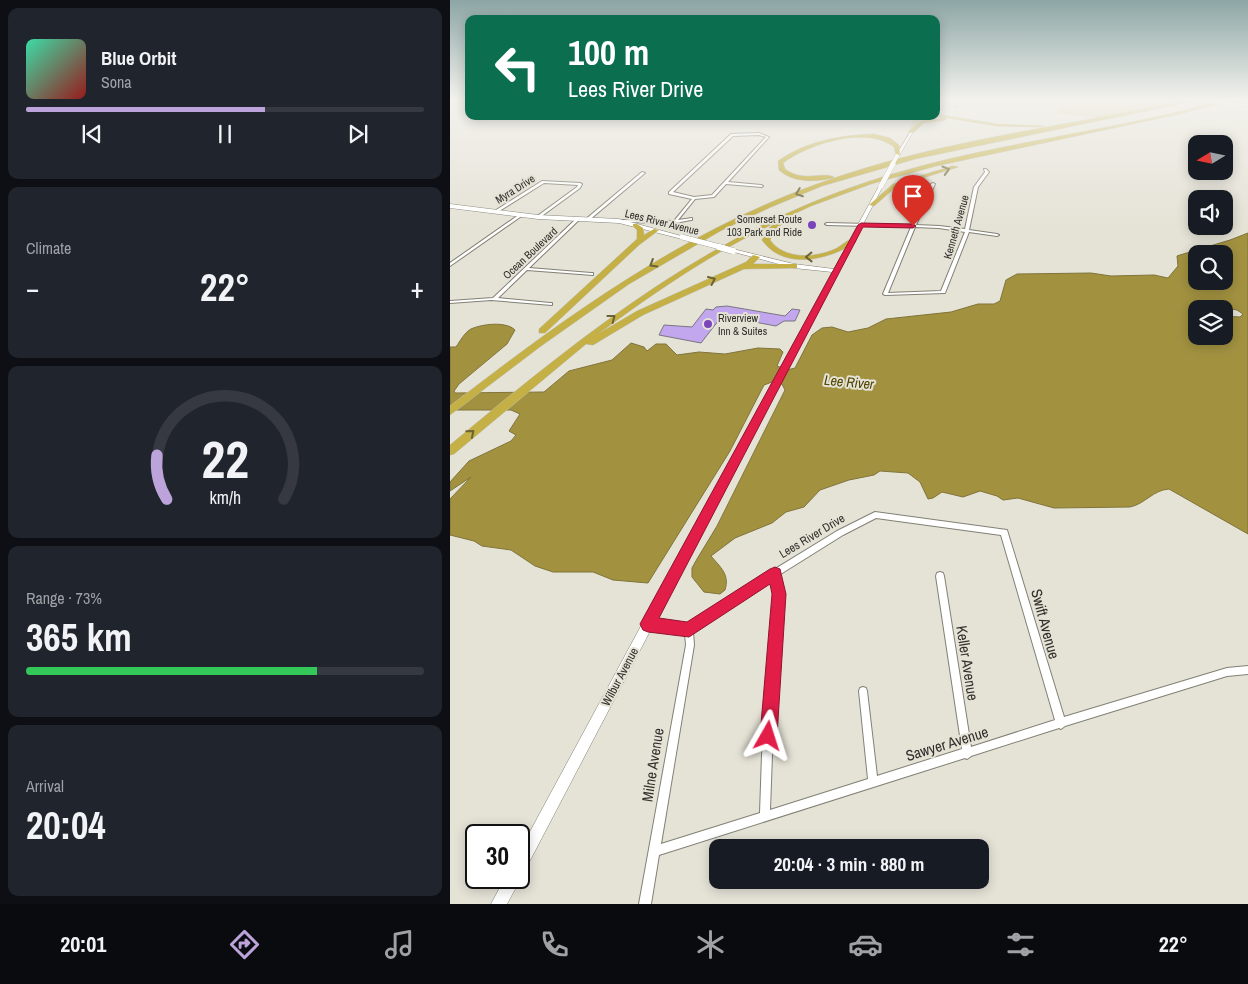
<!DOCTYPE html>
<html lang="en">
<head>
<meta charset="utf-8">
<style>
  body { margin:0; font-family:"Archivo Narrow",sans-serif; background:#20242c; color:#f1f3f6; height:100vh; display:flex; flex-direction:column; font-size:19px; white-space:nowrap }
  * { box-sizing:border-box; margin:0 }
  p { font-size:16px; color:#9ea1a6 }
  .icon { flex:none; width:28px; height:28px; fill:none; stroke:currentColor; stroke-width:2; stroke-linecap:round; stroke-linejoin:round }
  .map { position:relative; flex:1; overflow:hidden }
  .details { display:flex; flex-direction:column; gap:8px; padding:8px; background:#0d0f14; width:450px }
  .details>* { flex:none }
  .banner { position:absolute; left:15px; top:15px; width:475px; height:105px; border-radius:10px; box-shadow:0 2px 12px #0003; background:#0b6e4f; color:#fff; overflow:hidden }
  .needle { width:32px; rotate:260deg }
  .fabs { position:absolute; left:738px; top:135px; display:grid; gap:10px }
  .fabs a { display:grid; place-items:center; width:45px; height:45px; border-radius:10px; background:#171b24; box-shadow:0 2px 12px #0003; font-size:25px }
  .speed { position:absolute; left:15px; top:824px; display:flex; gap:10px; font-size:25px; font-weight:700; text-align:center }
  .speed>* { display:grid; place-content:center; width:65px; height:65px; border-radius:50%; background:#171b24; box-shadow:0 2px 12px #0003; line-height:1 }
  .speed .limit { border:2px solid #111; border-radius:8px; background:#fff; color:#111 }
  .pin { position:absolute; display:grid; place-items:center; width:42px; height:42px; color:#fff; margin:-51px -21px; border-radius:50% 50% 50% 0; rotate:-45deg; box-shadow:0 0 5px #0007 }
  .pin .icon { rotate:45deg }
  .me { position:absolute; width:55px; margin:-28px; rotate:6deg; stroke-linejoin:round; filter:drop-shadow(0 0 4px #0008) }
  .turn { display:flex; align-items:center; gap:18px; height:105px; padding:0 20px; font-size:22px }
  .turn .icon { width:65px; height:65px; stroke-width:2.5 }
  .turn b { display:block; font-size:35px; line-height:42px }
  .big { font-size:38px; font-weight:700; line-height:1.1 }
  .details .widget { flex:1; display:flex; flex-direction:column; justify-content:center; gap:8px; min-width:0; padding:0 18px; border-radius:10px; background:#20242c }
  .details .dial { align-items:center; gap:0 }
  .dial svg { height:130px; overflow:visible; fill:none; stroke:#363941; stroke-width:7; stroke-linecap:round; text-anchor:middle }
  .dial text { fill:#f1f3f6; stroke:none }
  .song { display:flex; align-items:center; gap:15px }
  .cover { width:60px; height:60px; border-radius:8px; background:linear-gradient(135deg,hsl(160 70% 55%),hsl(0 70% 35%)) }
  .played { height:5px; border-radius:2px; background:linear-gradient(90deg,#bca4db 60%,#363941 60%) }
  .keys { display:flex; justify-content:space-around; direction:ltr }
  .heat { display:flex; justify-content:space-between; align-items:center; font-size:28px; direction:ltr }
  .charge { height:8px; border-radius:4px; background:linear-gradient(90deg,#34c759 73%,#363941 0) }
  .trip { position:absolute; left:259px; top:839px; width:280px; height:50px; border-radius:10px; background:#171b24; box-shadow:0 2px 12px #0003; font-weight:700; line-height:50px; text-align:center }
  .dock { display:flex; height:80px; justify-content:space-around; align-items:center; background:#090b0e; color:#9ea1a6 }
  .dock .icon { width:35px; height:35px }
  .dock .current { color:#bca4db }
  .dock b { font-size:22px; color:#f1f3f6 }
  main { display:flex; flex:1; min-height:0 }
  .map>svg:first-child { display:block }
</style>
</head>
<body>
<main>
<section class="details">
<div class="widget">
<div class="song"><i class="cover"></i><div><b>Blue Orbit</b><p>Sona</p></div></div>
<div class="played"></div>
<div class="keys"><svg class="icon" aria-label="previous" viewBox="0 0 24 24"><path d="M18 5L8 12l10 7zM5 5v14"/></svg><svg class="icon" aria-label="pause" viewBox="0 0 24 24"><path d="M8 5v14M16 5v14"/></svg><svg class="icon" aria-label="next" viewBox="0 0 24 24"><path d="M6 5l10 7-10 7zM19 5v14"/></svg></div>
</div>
<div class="widget"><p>Climate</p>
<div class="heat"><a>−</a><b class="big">22°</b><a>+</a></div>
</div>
<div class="widget dial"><svg viewBox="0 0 100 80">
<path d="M14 69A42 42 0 1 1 86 69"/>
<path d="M14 69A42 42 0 0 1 8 42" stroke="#bca4db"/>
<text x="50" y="56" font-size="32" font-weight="700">22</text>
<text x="50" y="72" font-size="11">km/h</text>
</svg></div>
<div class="widget"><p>Range · 73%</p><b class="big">365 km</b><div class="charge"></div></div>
<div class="widget"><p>Arrival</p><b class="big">20:04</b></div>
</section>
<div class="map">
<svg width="798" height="904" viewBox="0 0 798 904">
  <rect width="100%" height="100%" fill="#e5e2d6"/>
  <path fill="#dbd2a2" d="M611 99 751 100 662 119 606 113Z"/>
  <path fill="#a29240" stroke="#80743a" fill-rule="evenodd" d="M798 233V534L719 489C703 490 695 504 680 507L604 508 568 498 553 500 547 496 530 491 513 497 492 492 483 498 478 499 470 482 458 473 430 471 424 475 399 480 370 490 354 507 336 512 322 523 285 538 261 556C270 567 280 574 275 590L270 594 254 592 242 577V568L247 559 267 526 335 390 332 384 322 382 314 385 280 451 198 583 163 580 143 572H103L85 566 61 550 32 546 24 541 0 535V499L21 477 0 491V482L19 461 61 441 66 435 59 431 70 414 61 410H0V347H6C10 341 15 332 21 329 32 324 56 321 65 330L57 344 9 384 4 391 5 393 94 392 119 371 162 360 181 343 194 347 197 351 206 344H216L227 355 249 352 275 354 308 348 330 349 333 352 327 366 337 370 345 368 362 335 372 328 382 327 398 332 418 328 436 319 501 312 528 304H544L550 301 556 280 567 274 641 273 661 276 704 275 718 278 728 266 727 256 730 255 780 240ZM746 254H774V281H746ZM759 305 787 310 793 314 790 317 774 316V336H746V312L744 308Z"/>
  <path fill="#c2a7ef" stroke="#797580" d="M277 306 335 316 342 309 350 310 345 321H334L326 326 272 316 251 343 209 335 214 325 242 327 256 309 263 310 266 307Z"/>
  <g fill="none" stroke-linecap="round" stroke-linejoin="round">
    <defs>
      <path id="street" d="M508 99H511L507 106H505Z
        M309 133 319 137 278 182 311 185 313 186 312 187 276 184 264 197 245 199 228 220 242 218V220H241L225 223 170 222 168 221 170 220 224 221 242 199 219 194V192L281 134ZM309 135 316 137 262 195 244 197 223 192 283 136Z
        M534 169H536L539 172 528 187 519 230 547 234 549 235 547 236 519 232 495 293 435 295 433 294 461 227 377 225 375 224 377 223 462 225 481 184 483 183 485 184 466 225 489 226 515 229 524 187 535 172ZM465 227 489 228 515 232 491 291 438 293Z
        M192 172 195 173 138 221H136V219Z
        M92 181 130 183 132 184 130 188 89 218 86 217 127 187 128 185 94 183 46 213 43 212Z
        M70 214 73 215 0 266V263Z
        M127 218 130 219 79 268 141 273H143V275L77 270 48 298 100 303H102V305L41 300 0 303V301L43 298Z
        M425 512 557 530 614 717 777 668 798 666V674L777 676 615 726 611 729 609 728 521 756 520 757 517 759 515 758 209 855 201 904H189L236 645 235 634 198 628 195 627 194 624 195 621 198 620 238 626 286 593 387 531ZM426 518 551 535 605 720 521 747 494 576 493 573 490 572 487 573 486 576 512 749 427 776 417 691 416 688 413 687 410 688 409 691 418 779 320 810 322 755 333 594 329 575 393 535ZM322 579 325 594 312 755 310 813 211 844 244 645 243 632 292 599Z"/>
      <path id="secondary" d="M785 103 798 104V106L784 105Z
        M461 131 463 132 449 156 445 157Z
        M431 185 433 186 74 872 69 874 71 878 57 904H41L55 878H69V852L382 272 344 268 280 251 283 249 344 264 384 269 429 186Z
        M0 204 88 215 169 219 235 237 232 239 169 223 88 219 0 208Z"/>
      <path id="primary" d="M467 116H471L463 133H459Z"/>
      <path id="highway" d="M743 99H753L465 159 372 186 321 207 272 230 179 284 91 346 0 415V406C114 318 231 233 367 184 488 140 618 126 743 99Z
        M778 99H786L734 113 486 166 421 184 361 206 331 220 335 222 324 230 320 240C334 260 365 258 385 249 392 246 398 238 406 238V242C379 260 334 271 312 240L319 228 327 222C263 252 205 292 148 334L187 311 296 262 303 255 310 257 303 264H347V268L294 269 193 315 143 345 136 344 4 454 0 455V445C130 337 254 236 417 182 534 143 659 133 778 99Z
        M486 114 547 124 594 126 592 127 547 126 497 118 495 120 474 123 463 133 458 132 471 121 494 118 485 116Z
        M424 134 440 138 449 145 450 155H446L444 147C417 125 358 144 333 163L335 169C354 183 371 171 384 177L383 178C365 182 343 183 329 170L328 161C356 141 391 135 424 134Z
        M503 166 508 167 447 186 424 206 419 205 443 184Z
        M183 224H187L193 228 194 235 204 229 209 230 189 245 95 333H89V329L187 239V230L183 226Z"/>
    </defs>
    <use href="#street" stroke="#828075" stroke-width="2"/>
    <use href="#secondary" stroke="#828075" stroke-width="1"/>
    <use href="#primary" stroke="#c1c1bf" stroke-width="1"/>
    <use href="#highway" stroke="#c1c1bf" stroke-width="1"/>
    <use href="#street" fill="#fff" fill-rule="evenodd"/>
    <use href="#secondary" fill="#fff" fill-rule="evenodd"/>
    <use href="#primary" fill="#dcd08f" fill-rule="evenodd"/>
    <use href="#highway" fill="#c4b045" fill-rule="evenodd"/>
    <defs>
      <path id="secondary-bridge-far2" d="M738 99 785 104
        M442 165 447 156"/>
      <path id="secondary-bridge-far1" d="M431 186 443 164
        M232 237 274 248"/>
      <path id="secondary-bridge" d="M269 247 283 251"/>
    </defs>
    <use href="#secondary-bridge-far2" stroke="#828075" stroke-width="4.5" stroke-linecap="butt"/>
    <use href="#secondary-bridge-far1" stroke="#828075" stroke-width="5.5" stroke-linecap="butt"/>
    <use href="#secondary-bridge" stroke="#828075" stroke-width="7" stroke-linecap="butt"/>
    <use href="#secondary-bridge-far2" stroke="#fff" stroke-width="4"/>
    <use href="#secondary-bridge-far1" stroke="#fff" stroke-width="5"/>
    <use href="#secondary-bridge" stroke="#fff" stroke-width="6"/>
  </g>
  <defs><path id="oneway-chevron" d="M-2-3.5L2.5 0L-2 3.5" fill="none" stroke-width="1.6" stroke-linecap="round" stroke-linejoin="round" transform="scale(1.25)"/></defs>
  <g stroke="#6b6335">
    <use href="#oneway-chevron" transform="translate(496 170) rotate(-16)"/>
    <use href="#oneway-chevron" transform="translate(349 193) rotate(159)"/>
    <use href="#oneway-chevron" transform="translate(359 257) rotate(179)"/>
    <use href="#oneway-chevron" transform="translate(203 264) rotate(149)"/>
    <use href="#oneway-chevron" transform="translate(262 280) rotate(-24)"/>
    <use href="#oneway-chevron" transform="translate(162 318) rotate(-37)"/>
    <use href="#oneway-chevron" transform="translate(21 433) rotate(-40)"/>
  </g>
  <linearGradient id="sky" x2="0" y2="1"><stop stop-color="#8ca6a5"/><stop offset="0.44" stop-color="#f3f2ed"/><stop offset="1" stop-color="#f3f2ed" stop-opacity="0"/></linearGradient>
  <rect width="798" height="226" fill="url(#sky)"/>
  <path fill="#e11d48" stroke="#92132f" d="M411 223 463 224 466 226 463 228 413 227 209 618 237 622 320 569 325 567 330 569 336 594 327 736 325 742 318 744 312 742 310 736 322 594 320 584 239 637 198 632 193 630 190 624 408 225Z"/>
  <g fill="#7b44bb" stroke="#e5e2d6" stroke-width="2">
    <circle cx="362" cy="225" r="5"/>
    <circle cx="258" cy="324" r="5"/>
  </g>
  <g text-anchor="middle" stroke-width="4" stroke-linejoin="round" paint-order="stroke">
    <g font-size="11" fill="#302f2b" stroke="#e5e2d6">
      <text transform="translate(65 189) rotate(-32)" y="4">Myra Drive</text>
      <text transform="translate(212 222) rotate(14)" y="4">Lees River Avenue</text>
      <text transform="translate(506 227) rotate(-74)" y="4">Kenneth Avenue</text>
      <text transform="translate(80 253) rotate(-43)" y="4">Ocean Boulevard</text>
    </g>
    <g font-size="11" fill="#302f2b" stroke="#e5e2d6" text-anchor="end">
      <text x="352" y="223">Somerset Route<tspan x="352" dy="13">103 Park and Ride</tspan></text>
      <text x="268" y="322" text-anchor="start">Riverview<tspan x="268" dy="13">Inn &amp; Suites</tspan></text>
    </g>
    <g font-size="12" fill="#302f2b" stroke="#e5e2d6">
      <text transform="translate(362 536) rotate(-31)" y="4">Lees River Drive</text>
      <text transform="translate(170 677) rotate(-62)" y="4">Wilbur Avenue</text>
    </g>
    <g font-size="14" font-style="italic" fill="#4e4300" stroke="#e5e2d6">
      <text transform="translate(399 382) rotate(5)" y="5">Lee River</text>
    </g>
    <g font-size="15" fill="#302f2b" stroke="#e5e2d6">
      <text transform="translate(595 624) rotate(75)" y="5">Swift Avenue</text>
      <text transform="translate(517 663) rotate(81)" y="5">Keller Avenue</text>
      <text transform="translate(497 744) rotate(-17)" y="5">Sawyer Avenue</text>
      <text transform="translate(203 765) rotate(-81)" y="5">Milne Avenue</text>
    </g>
  </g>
</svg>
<div class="fabs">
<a><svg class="needle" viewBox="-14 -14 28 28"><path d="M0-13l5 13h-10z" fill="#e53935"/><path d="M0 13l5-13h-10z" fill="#9ea1a6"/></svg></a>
<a><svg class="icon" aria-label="sound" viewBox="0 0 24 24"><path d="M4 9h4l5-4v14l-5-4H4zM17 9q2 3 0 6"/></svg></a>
<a><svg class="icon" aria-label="search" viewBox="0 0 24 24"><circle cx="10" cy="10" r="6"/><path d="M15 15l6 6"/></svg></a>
<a><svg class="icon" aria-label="layers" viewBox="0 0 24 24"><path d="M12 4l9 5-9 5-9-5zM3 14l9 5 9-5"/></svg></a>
</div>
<div class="speed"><div class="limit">30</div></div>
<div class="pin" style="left:463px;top:226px;background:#d93025"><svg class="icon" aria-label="arrive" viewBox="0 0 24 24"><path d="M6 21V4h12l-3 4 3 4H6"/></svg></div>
<svg class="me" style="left:318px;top:736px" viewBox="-20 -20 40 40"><path d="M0-17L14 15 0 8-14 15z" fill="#e11d48" stroke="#fff" stroke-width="4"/></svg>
<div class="trip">20:04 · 3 min · 880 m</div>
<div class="banner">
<div class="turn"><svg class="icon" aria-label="left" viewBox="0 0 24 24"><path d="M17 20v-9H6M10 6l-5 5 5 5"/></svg><div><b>100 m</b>Lees River Drive</div></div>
</div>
</div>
</main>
<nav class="dock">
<b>20:01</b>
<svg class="icon current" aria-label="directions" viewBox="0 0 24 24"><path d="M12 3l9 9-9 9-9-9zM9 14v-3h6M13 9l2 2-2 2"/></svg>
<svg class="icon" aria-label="music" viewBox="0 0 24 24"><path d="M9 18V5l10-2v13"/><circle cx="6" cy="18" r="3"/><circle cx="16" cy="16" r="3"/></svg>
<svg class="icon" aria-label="phone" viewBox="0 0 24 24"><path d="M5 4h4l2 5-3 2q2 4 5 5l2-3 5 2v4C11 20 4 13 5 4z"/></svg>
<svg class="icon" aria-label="climate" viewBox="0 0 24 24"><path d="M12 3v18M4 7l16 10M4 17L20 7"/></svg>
<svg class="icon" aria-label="car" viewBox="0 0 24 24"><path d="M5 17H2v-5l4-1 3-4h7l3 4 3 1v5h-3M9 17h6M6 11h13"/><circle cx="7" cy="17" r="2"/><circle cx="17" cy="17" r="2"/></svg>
<svg class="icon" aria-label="filters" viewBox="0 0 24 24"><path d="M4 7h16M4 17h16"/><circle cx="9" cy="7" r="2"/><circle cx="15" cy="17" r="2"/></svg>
<b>22°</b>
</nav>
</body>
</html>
